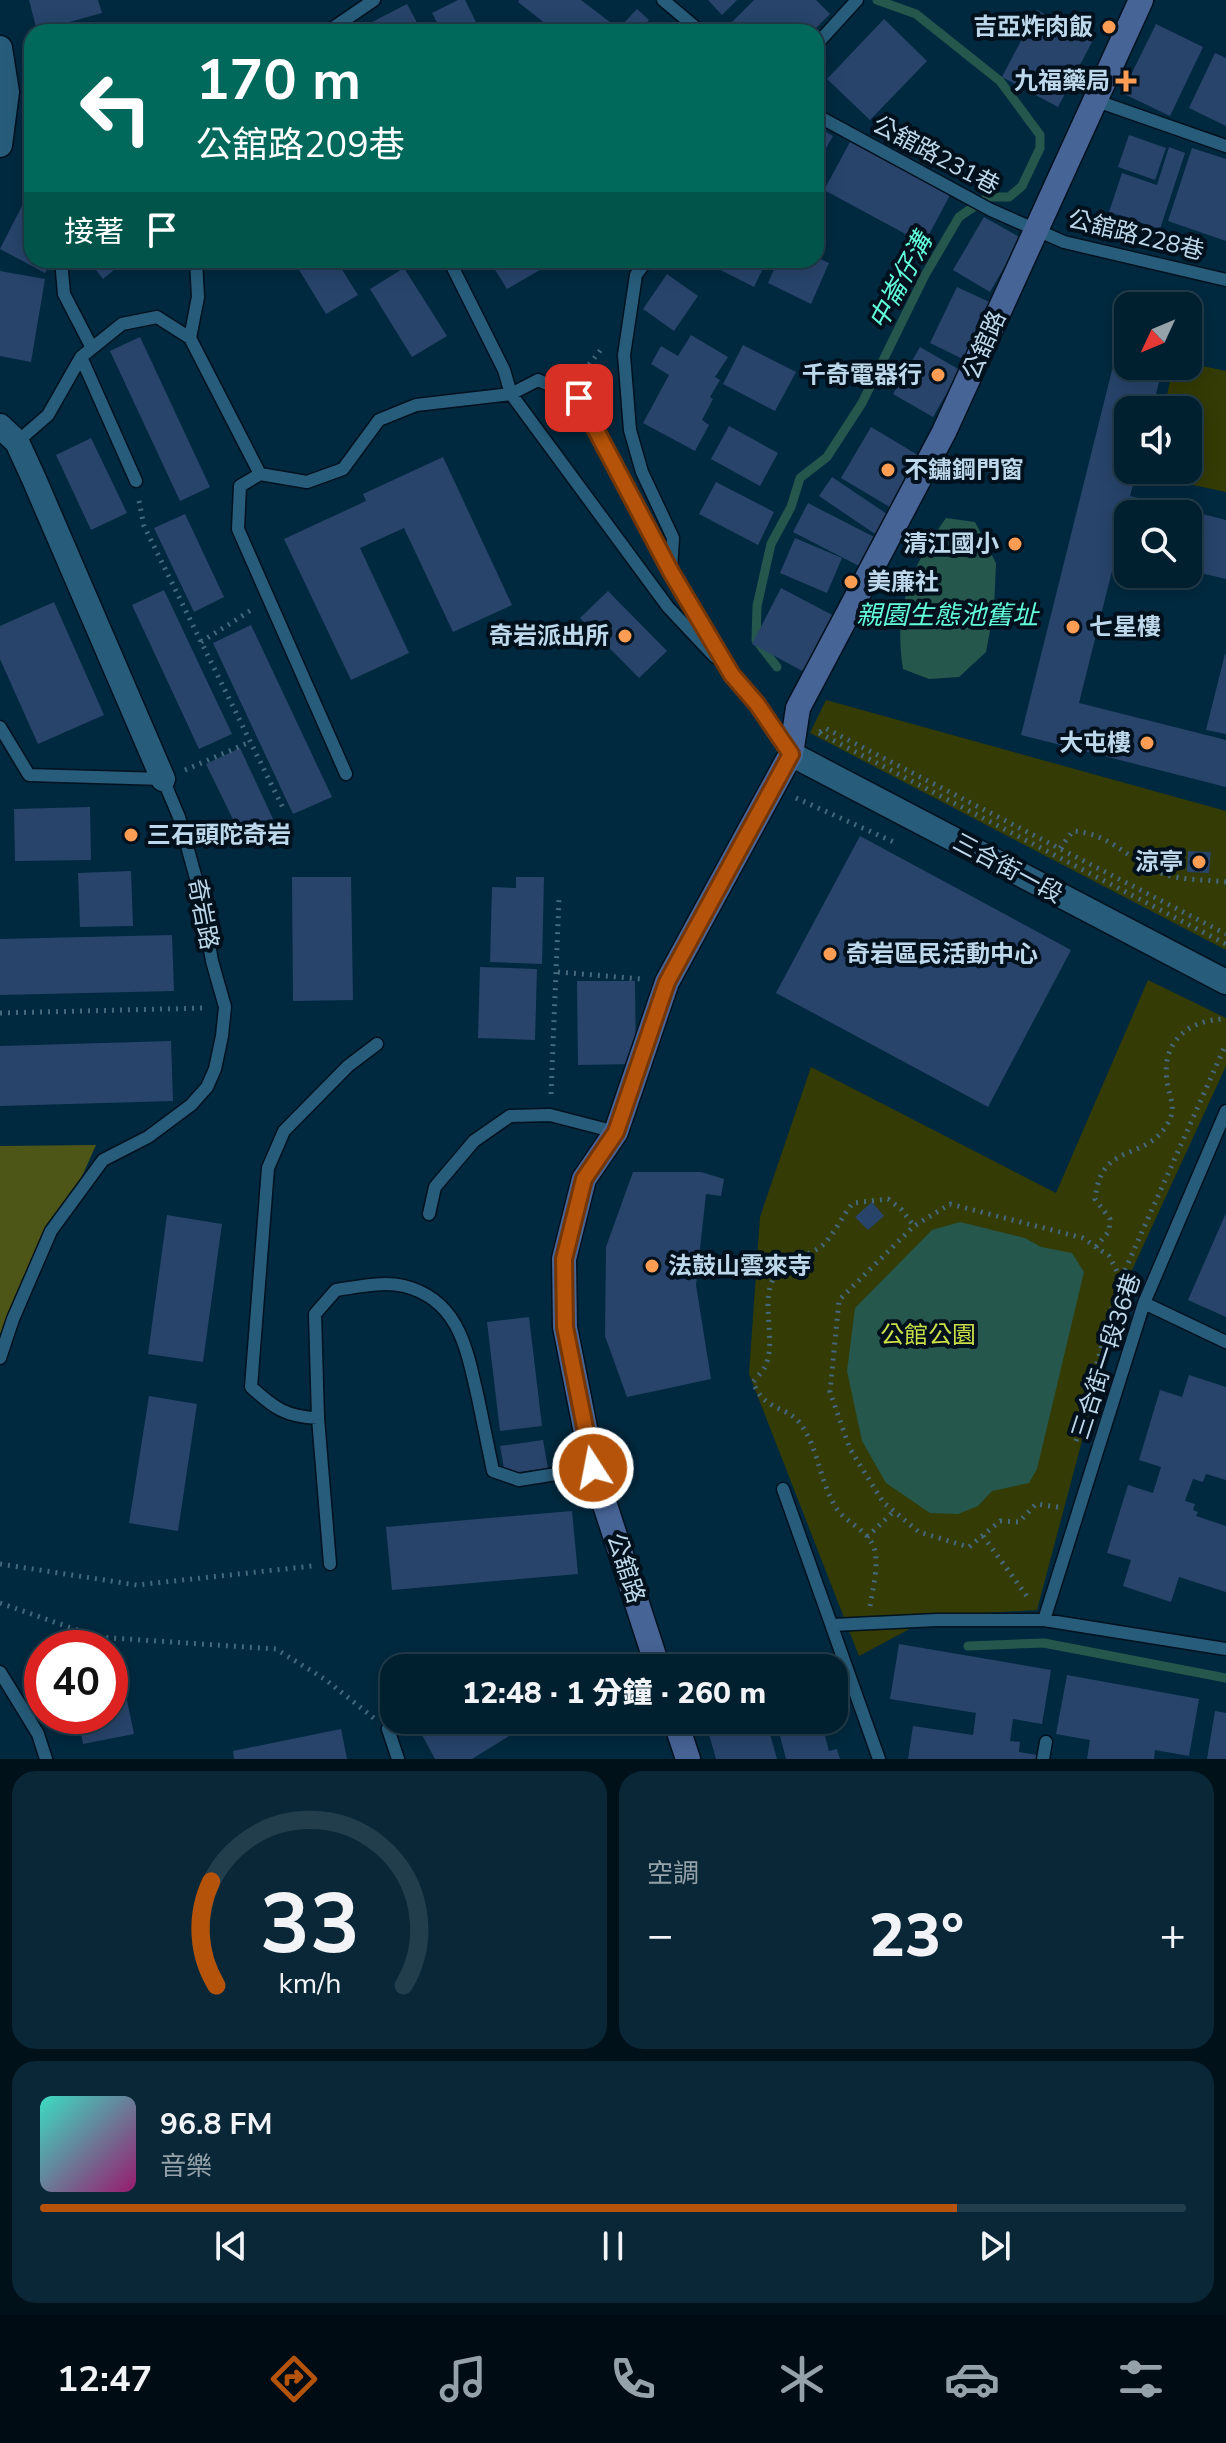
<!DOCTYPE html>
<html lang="zh-TW">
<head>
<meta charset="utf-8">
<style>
  body { margin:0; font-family:"Nunito Sans","Noto Sans TC",sans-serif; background:#0a2737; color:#f1f3f6; height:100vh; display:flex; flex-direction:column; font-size:30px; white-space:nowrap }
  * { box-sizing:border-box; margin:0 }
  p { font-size:26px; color:#95a2aa }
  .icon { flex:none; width:44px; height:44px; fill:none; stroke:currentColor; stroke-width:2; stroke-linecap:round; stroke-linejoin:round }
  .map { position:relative; height:1759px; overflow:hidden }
  .panel { display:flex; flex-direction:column; gap:12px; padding:12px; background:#00111a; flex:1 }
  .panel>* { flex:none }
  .top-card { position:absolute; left:24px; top:24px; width:800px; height:244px; border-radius:24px; box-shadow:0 4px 20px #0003,0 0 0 2px #223d4b; background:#00695c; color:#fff; overflow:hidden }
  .needle { width:52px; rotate:226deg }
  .tools { position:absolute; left:1114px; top:292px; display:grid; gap:16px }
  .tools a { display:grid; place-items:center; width:88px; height:88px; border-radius:16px; background:#001f2f; box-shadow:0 4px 20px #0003,0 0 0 2px #223d4b; font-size:40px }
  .speed { position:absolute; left:24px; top:1630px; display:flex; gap:16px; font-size:40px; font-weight:700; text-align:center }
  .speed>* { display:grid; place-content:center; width:104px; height:104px; border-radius:50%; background:#001f2f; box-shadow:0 4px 20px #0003,0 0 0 2px #223d4b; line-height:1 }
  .speed .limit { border:12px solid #d22; background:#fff; color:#111 }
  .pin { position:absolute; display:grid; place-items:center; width:68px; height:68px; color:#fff; margin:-34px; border-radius:16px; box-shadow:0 4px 12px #0006 }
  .me { position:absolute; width:88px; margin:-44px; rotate:349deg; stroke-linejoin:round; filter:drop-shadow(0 0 6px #0008) }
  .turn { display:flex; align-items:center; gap:28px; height:168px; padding:0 40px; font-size:36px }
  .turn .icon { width:104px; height:104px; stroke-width:2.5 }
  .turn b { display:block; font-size:56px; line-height:68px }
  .then { display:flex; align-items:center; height:76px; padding:0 40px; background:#0003; gap:16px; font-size:30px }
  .big { font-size:60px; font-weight:800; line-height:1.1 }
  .panel .widget { flex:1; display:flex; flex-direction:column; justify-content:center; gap:12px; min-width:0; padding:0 28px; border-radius:24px; background:#0a2737 }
  .panel .dial { align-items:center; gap:0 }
  .dial svg { height:208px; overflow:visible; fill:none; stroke:#223d4b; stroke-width:7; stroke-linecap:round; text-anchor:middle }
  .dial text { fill:#f1f3f6; stroke:none }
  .song { display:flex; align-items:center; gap:24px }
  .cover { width:96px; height:96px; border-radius:12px; background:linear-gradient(135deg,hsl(170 70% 55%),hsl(320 70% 35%)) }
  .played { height:8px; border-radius:4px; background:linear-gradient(90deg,#b45309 80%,#223d4b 80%) }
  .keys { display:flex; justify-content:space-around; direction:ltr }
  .heat { display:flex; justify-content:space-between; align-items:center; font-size:44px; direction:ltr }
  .panel .tiles { flex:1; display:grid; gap:12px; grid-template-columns:1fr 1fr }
  .widget:last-child { grid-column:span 2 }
  .trip { position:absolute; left:380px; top:1654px; width:468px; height:80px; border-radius:24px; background:#001f2f; box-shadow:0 4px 20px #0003,0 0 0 2px #223d4b; font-weight:800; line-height:80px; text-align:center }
  .tabs { display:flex; height:128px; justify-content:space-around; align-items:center; background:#000c13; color:#95a2aa }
  .tabs .icon { width:56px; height:56px }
  .tabs .selected { color:#b45309 }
  .tabs b { font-size:36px; color:#f1f3f6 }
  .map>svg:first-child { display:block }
</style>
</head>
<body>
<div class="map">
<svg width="1226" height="1759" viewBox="0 0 1226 1759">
  <rect width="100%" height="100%" fill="#00293f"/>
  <path fill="#343b04" d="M1188 363 1226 371V492L1151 476 1152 470H1188V410H1164L1173 366H1188Z
    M826 700 1226 811V950L810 733Z
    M1148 980 1226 1018V1066L1121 1294 1037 1610 934 1616 859 1656 749 1374 760 1217 811 1067 1056 1193Z"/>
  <path fill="#4e5617" d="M96 1145 0 1359V1146Z"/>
  <path fill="#26574c" d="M946 518 975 522 996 563 994 609 986 652 959 677 929 679 903 669C893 607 911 568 946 518Z
    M960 1222 1025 1238 1041 1247 1072 1253 1084 1272 1037 1469 1029 1483 992 1491 978 1506 958 1514 930 1513 886 1483 862 1441 847 1371 855 1308 932 1230Z"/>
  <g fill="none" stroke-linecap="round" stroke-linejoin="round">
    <path stroke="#26574c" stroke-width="9" d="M777 667 756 640 757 606 771 544 791 507 800 478 827 457 862 403 925 275 959 217 988 197H1009L1022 186 1040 148V135L1000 81 916 14 877 0
      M968 1646 1044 1643 1226 1678"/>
  </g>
  <path fill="#28446b" d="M29 0H98L102 13 37 31Z
    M458 0H465L481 32H442L432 13Z
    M519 0H581L619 29 617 32H556L518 2Z
    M708 0H737L722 15Z
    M754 0H816L830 14 812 32H730L726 28Z
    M407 4 422 32H353Z
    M637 9 649 20 638 32H632L623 24Z
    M1037 10 1093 40 1058 107 1002 77Z
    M884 19 927 61 870 120 827 79Z
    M1156 24 1203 47 1170 116 1122 93Z
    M1215 53 1226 58V126L1189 108Z
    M816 126 833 136 816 166Z
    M1129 135 1166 148 1155 180 1118 167Z
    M850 142 950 195 924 244 824 190Z
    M1169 147 1185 153 1160 229 1109 212 1122 173 1157 185Z
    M1192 148 1226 159V241L1168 221Z
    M27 196 32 199V260H52L45 273 0 249Z
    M984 217 1021 238 990 292 953 270Z
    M816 257 829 263 811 304 768 283 778 260H816Z
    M88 260H126L103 279Z
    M293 260H336L358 295 326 314Z
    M489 260H557L507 289Z
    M701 260H767L754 287Z
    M404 268 447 336 412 357 370 289Z
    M0 271 45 279 31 362 0 356Z
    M667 274 698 296 674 331 643 309Z
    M957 287 998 306 971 363 930 343Z
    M1127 310 1128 366H1163L1152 410H1128V470H1137L1130 496 1226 520V579L1188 570V514H1128V554L1117 551 1079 703 1226 740V787L1021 735Z
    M691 335 728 357 715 377 720 380 710 397 713 399 702 420 709 425 695 451 643 423 669 375 651 364 661 346 678 356Z
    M140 337 210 487 180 501 110 351Z
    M743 345 796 372 775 411 723 384Z
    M920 347 960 370 933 417 893 394Z
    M729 426 778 453 760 486 711 459Z
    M871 427 923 458 893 509 841 478Z
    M91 438 127 513 91 530 56 455Z
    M443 457 512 605 453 632 404 528 360 548 409 653 351 680 284 539 366 501 363 494Z
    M832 477 890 516 878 536 819 496Z
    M716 482 774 512 758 545 699 514Z
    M808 503 874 537 859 566 793 532Z
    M185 514 224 597 194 612 154 528Z
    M795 538 842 558 827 593 780 573Z
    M781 588 838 618 808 674 752 644Z
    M164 590 232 734 199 749 132 605Z
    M608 591 667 651 639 678 580 618Z
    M54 602 104 715 38 744 0 659V626Z
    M251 625 332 797 293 814 213 643Z
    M1225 654H1226V734L1206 730Z
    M240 748 274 821 241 836 206 764Z
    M90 807 91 860 15 861 14 809Z
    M860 836 1071 950 988 1107 776 993Z
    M1188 851 1211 852 1209 873 1187 872Z
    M131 871 133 926 80 927 78 873Z
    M292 877H351L353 1000 293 1001Z
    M516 877H544L542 964 490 962 492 887 516 888Z
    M172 935 174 991 0 995V939Z
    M480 967 537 969 535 1040 478 1038Z
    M577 981H635L636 1064 578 1065Z
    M171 1041 173 1101 0 1106V1046Z
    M633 1172H701L724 1179 721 1196 706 1194 696 1285 711 1379 627 1397 605 1336 606 1247Z
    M872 1202 884 1216 868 1230 855 1217Z
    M1226 1213V1317L1188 1300Z
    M167 1215 222 1224 203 1362 148 1354Z
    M529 1317 542 1426 500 1431 487 1322Z
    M1189 1375 1226 1387V1480L1206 1474 1203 1482 1193 1479 1185 1501 1195 1504 1193 1510 1198 1512 1196 1516 1226 1526V1592L1179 1577 1171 1602 1123 1586 1131 1560 1107 1553 1128 1485 1153 1493 1161 1467 1139 1460 1160 1390 1182 1397Z
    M149 1396 197 1404 178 1531 129 1523Z
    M543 1440 548 1468 505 1474 500 1446Z
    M572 1511 578 1574 392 1590 386 1527Z
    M899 1644 1051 1670 1042 1724 1013 1719 1010 1741 1020 1742 1019 1752 1037 1755 1036 1759H908L913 1726 973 1735 976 1713 890 1699Z
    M1067 1675 1199 1699 1189 1756 1155 1750 1154 1759H1087L1090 1740 1056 1734Z
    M124 1686 134 1734 83 1744 78 1716H110V1689Z
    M1215 1711 1226 1713V1759H1207Z
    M442 1720H526L522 1728 472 1759H435L421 1733Z
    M705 1720H766L777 1759H716Z
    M821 1721 829 1751 837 1749 840 1759H786L779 1732Z
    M341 1729 347 1759H234L233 1751Z"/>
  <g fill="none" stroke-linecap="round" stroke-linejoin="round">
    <defs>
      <path id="lane" d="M663 0 701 32
        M327 32 374 0
        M816 45 857 0
        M1094 100 1226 146
        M816 115 991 210 1064 242 1226 280
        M61 260 64 294 92 348
        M449 260 504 370 511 394 668 607 715 657
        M647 260 636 275 624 355 630 430 642 472 673 538 671 571
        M190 338 198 297 196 260
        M81 357 136 481
        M17 442 48 415 81 357 122 324 157 317 190 338 260 474
        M260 474 307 482 343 469 379 420 416 405 511 394 538 380 579 398 631 501 732 675
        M260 474 240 486 238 529 346 774
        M728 670 757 704 789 751
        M0 727 29 775 163 779 179 817 200 893 212 961 225 1007 222 1036 215 1069 207 1087 191 1105 148 1137 103 1160 51 1231 13 1319 0 1358
        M377 1044 348 1066 284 1131 268 1168 251 1387C274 1408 286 1417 318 1418L315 1314 336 1290C357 1287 383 1281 404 1286 460 1300 467 1351 478 1398 483 1423 488 1447 493 1471L519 1480 593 1468
        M429 1214 435 1187 474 1141 510 1116 550 1115 616 1132
        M1144 1303 1226 1342
        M318 1418 330 1564
        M783 1489 879 1759
        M1044 1620 1144 1303 1226 1111
        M832 1625 937 1620H1044L1226 1649
        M0 1672 38 1734 46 1759
        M398 1759 388 1729 405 1720
        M1043 1759 1046 1742"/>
      <path id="street" d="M0 48 7 92 0 145
        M0 426 17 442 34 479 163 779
        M791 754 1226 982"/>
      <path id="secondary" d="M658 1668 593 1468 565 1327 564 1259 584 1179 616 1132 667 982 791 754 798 708 944 432 1141 0
        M675 1720 688 1759"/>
    </defs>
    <use href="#lane" stroke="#00111f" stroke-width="15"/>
    <use href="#street" stroke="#00111f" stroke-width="27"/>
    <use href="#secondary" stroke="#00111f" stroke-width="27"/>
    <path stroke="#44687c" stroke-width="5" stroke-dasharray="2 6" stroke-linecap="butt" d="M579 377 603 347
      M139 501 144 526 284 810
      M201 642 253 609
      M820 732 825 728 1226 934
      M819 733 1226 944
      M185 770 250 742
      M796 798 896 843
      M1060 848 1073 831C1108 834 1122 853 1152 869 1174 881 1201 879 1226 882
      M558 972 642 979
      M0 1013 204 1008
      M551 1094 559 899
      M1096 1247 1109 1231 1110 1219 1095 1199C1102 1139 1144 1164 1168 1123 1177 1107 1169 1097 1167 1081 1161 1042 1189 1019 1226 1019
      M1131 1289 1121 1279 1226 1044
      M1076 1441 1113 1304H1125
      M1058 1507 1036 1504 1019 1522 1000 1521 969 1547 919 1532 883 1502 850 1449 830 1392 839 1300 914 1226 950 1204 1083 1238 1109 1256 1121 1279
      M983 1536 1029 1599
      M867 1537 894 1511
      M0 1564 137 1585 312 1566
      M0 1603 97 1637 276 1649 326 1680 375 1719
      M870 1606C873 1589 880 1560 873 1545 864 1527 844 1522 835 1506 820 1481 818 1449 802 1426 787 1404 765 1413 753 1382 756 1378 762 1372 765 1367 778 1338 758 1301 776 1274 789 1256 812 1256 824 1244 835 1233 842 1216 853 1203L888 1199 901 1209 914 1226"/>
    <use href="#lane" stroke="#275d7b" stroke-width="12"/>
    <use href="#street" stroke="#275d7b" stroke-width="24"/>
    <use href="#secondary" stroke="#476496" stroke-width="24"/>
  </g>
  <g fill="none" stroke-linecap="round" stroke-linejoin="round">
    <defs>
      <path id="route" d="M579 398 671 572 732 675 757 704 791 754 667 982 616 1132 584 1179 564 1259 565 1327 593 1468"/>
    </defs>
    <use href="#route" stroke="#753606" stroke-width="20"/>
    <use href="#route" stroke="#b45309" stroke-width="14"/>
  </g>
  <g fill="#fc9d53" stroke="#00111d" stroke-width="3">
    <circle cx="1109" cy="27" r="8"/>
    <path d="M1122 69h8v8h8v8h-8v8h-8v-8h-8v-8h8z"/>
    <circle cx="938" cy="375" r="8"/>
    <circle cx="888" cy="470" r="8"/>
    <circle cx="1015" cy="544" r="8"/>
    <circle cx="851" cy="582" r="8"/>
    <circle cx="1073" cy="627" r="8"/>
    <circle cx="625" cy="636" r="8"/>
    <circle cx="1147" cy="743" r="8"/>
    <circle cx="131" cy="835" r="8"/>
    <circle cx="1199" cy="862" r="8"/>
    <circle cx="830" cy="954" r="8"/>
    <circle cx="652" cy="1266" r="8"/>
  </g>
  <g text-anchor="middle" stroke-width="8" stroke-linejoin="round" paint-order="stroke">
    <g font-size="24" font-weight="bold" fill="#bdd8ea" stroke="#00111d" text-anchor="end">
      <text x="1093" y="35">吉亞炸肉飯</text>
      <text x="1110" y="89">九福藥局</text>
      <text x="922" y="383">千奇電器行</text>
      <text x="904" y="478" text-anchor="start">不鏽鋼門窗</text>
      <text x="999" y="552">清江國小</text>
      <text x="867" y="590" text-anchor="start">美廉社</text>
      <text x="1089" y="635" text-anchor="start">七星樓</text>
      <text x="609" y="644">奇岩派出所</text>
      <text x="1131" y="751">大屯樓</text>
      <text x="147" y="843" text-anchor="start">三石頭陀奇岩</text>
      <text x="1183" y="870">涼亭</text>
      <text x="846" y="962" text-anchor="start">奇岩區民活動中心</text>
      <text x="668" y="1274" text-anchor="start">法鼓山雲來寺</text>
    </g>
    <g font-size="24" fill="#bdd8ea" stroke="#00111d">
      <text transform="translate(936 155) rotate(28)" y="8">公舘路231巷</text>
      <text transform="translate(1136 235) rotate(14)" y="8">公舘路228巷</text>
      <text transform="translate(984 345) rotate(-66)" y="8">公舘路</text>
      <text transform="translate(1008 868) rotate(28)" y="8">三合街一段</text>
      <text transform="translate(203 914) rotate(79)" y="8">奇岩路</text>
      <text transform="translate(1106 1356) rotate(-72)" y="8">三合街一段36巷</text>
      <text transform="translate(626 1568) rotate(72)" y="8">公舘路</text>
    </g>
    <g font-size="24" fill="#cbdf47" stroke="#00111d">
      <text x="928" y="1343">公館公園</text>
    </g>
    <g font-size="26" font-style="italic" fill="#63fcdb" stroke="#00111d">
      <text transform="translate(900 281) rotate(-62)" y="9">中崙仔溝</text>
      <text x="947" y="624">親園生態池舊址</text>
    </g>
  </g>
</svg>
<div class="tools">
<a><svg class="needle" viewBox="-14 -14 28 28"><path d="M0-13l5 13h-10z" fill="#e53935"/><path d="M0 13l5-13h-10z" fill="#95a2aa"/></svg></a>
<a><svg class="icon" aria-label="sound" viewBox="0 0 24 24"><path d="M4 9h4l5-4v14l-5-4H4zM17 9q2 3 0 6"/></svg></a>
<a><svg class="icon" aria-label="search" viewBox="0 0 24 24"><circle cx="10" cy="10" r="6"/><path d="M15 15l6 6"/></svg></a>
</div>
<div class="speed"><div class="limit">40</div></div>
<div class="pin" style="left:579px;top:398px;background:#d93025"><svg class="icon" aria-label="arrive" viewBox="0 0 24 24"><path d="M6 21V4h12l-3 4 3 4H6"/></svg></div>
<svg class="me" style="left:593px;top:1468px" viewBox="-20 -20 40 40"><circle r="17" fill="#b45309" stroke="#fff" stroke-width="3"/><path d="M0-11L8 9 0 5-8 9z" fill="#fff"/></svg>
<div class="trip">12:48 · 1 分鐘 · 260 m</div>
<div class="top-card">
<div class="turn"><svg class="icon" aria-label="left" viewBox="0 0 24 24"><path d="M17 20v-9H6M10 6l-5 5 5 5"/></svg><div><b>170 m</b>公舘路209巷</div></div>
<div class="then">接著<svg class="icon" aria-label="arrive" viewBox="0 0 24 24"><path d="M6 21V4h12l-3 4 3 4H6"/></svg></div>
</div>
</div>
<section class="panel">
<div class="tiles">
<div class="widget dial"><svg viewBox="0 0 100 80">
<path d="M14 69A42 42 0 1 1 86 69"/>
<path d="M14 69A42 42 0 0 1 12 29" stroke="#b45309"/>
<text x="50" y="56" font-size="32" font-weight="700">33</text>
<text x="50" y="72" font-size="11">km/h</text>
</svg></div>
<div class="widget"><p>空調</p>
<div class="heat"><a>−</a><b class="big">23°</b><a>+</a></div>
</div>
<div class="widget">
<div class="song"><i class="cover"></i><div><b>96.8 FM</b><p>音樂</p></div></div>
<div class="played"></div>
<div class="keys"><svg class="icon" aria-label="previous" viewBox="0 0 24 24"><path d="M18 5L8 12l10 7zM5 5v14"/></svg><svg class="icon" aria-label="pause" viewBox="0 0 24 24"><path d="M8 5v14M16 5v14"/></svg><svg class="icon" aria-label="next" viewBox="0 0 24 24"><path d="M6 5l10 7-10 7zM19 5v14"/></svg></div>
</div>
</div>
</section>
<nav class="tabs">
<b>12:47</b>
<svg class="icon selected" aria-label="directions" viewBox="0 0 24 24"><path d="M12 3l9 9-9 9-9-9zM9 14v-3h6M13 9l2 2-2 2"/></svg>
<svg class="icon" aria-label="music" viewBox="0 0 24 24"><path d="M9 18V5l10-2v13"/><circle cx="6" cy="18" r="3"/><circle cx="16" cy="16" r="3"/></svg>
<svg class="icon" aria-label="phone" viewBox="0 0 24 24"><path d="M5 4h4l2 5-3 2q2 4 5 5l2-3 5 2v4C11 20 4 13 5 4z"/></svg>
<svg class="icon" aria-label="climate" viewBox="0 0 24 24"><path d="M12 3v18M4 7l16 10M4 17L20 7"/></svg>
<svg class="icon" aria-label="car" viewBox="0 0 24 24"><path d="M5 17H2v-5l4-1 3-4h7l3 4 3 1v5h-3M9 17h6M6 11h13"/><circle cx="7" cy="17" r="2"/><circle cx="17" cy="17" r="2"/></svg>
<svg class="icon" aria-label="filters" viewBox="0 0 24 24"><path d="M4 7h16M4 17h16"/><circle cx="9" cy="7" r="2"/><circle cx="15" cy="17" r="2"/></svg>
</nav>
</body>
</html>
